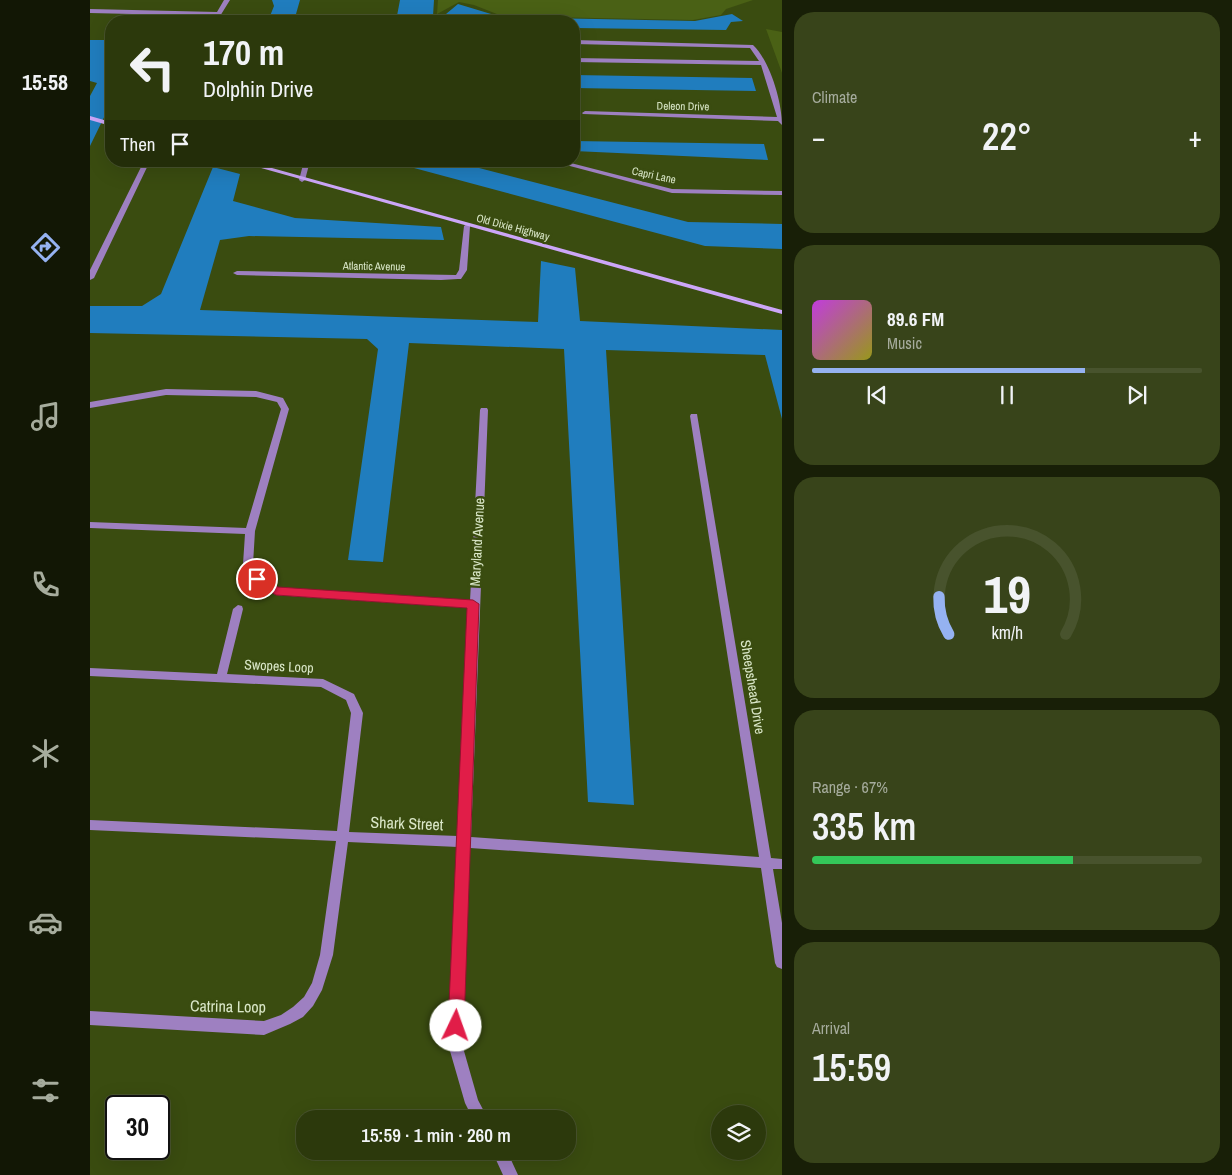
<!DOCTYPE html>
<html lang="en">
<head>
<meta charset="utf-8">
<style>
  body { margin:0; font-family:"Archivo Narrow",sans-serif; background:#38441a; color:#f1f3f6; height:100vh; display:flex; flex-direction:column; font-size:19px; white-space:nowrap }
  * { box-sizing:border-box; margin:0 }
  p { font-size:16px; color:#a6ac9d }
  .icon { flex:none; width:28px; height:28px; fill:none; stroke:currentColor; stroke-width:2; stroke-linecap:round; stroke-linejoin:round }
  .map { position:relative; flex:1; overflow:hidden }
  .panel { display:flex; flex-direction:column; gap:12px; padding:12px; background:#181f07; width:450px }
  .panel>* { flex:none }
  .guide { position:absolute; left:15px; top:15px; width:475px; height:152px; border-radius:20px; box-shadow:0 5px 20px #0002,0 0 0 1px #48532d; background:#2c390c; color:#f1f3f6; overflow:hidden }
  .buttons { position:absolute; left:621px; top:1105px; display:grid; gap:10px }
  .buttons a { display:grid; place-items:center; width:55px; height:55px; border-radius:50%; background:#2c390c; box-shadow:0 5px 20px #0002,0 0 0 1px #48532d; font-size:25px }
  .speed { position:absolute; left:15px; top:1095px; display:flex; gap:10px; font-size:25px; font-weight:700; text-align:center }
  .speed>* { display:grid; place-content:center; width:65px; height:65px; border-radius:50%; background:#2c390c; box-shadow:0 5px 20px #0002,0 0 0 1px #48532d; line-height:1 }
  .speed .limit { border:2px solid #111; border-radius:8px; background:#fff; color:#111 }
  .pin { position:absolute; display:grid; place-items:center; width:42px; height:42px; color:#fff; margin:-21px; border:2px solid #fff; border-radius:50%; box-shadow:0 1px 5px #0007 }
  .me { position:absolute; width:55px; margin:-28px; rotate:3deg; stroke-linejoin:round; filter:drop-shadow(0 0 4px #0008) }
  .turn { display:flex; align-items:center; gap:18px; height:105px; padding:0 15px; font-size:22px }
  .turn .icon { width:65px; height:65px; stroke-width:2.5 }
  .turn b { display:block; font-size:35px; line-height:42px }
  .then { display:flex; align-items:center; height:48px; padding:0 15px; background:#0003; gap:10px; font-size:19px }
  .big { font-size:38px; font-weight:600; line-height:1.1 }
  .panel .card { flex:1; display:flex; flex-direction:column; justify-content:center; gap:8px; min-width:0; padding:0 18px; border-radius:20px; background:#38441a }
  .panel .dial { align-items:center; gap:0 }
  .dial svg { height:130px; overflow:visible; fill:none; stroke:#48532d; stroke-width:7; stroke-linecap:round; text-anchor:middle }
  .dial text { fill:#f1f3f6; stroke:none }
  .song { display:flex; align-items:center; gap:15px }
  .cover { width:60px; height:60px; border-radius:8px; background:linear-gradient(135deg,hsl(290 70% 55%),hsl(60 70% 35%)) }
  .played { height:5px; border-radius:2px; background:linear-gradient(90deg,#95b2f1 70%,#48532d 70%) }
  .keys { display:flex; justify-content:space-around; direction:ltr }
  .heat { display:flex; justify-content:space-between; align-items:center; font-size:28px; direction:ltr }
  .charge { height:8px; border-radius:4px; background:linear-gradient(90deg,#34c759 67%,#48532d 0) }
  .trip { position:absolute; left:206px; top:1110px; width:280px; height:50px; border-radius:20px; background:#2c390c; box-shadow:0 5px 20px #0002,0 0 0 1px #48532d; font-weight:600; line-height:50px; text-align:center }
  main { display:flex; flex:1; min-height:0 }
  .tab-bar { display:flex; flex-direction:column; width:90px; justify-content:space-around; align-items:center; background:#121705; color:#a6ac9d }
  .tab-bar .icon { width:35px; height:35px }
  .tab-bar .active { color:#95b2f1 }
  .tab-bar b { font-size:22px; color:#f1f3f6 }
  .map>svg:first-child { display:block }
</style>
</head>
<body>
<main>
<nav class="tab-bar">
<b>15:58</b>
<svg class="icon active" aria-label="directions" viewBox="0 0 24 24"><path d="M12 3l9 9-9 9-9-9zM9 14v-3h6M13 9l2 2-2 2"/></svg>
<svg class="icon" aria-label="music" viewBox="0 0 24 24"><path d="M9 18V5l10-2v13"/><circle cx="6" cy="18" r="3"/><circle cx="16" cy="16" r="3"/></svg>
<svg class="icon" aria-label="phone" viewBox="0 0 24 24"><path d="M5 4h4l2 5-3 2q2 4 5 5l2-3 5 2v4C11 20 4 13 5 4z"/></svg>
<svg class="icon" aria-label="climate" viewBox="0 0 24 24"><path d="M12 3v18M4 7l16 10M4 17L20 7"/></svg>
<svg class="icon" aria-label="car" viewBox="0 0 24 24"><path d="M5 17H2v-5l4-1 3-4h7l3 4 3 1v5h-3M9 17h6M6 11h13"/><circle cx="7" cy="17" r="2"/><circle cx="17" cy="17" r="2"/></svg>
<svg class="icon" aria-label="filters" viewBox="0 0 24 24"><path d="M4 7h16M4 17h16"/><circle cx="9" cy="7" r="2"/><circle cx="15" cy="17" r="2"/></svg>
</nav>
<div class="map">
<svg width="692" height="1175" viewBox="0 0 692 1175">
  <rect width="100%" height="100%" fill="#3a4c10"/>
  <path fill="#4a6115" d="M348 0H663L636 9 631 15 603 20 412 16 384 5 369 2 347 14Z
    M676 29 692 32V73Z"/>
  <path fill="#207dbe" d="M182 0H210L204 21H178L184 6Z
    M310 0H344L343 16 356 14 368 4 411 17 605 21 642 14 653 21 641 22 636 30 484 28V21H306Z
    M0 40H21V103L0 146V96L7 83 0 81Z
    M484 75 662 78 666 91 484 88Z
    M484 141 674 144 678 160 484 151Z
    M298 161H362L598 222 692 224V249L615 246Z
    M123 167 150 174 143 201 205 218 351 227 354 240 159 236 130 240 110 310 448 322 451 261 485 268 490 321 692 330V419L675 355 516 350 544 805 498 802 474 349 319 343 293 562 258 560 288 349 277 339 0 333V306H52L71 294Z"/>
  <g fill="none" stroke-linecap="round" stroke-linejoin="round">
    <path fill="#9e80c1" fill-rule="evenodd" d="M134 0H140L127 21H122L126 16 0 13V9L127 12Z
      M484 40 663 45C680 61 692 102 692 125L688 121 493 114 492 113 495 111 687 117 671 65 484 62V58L669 61 660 48 484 44Z
      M54 161H60L4 278 0 280V270Z
      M214 161H220L215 180 212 182 209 180Z
      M461 161H473L582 189 692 191V195L582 193Z
      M377 224 380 226 377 270 371 279H368L351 280 147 275 143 273 147 271 366 275 369 270 374 226Z
      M76 389 166 391 193 398 199 409 165 531 163 564 171 576 188 588 380 601 390 410 391 408H397L398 410 381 837 669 857 600 416 601 414H607L681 858 692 859V869H683L692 923V969L687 967 685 963 671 868 380 848 372 1044 388 1100 398 1119H383L375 1103 358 1044 368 847 258 842 243 955 232 990 223 1006 213 1017 200 1024 174 1035 0 1025V1011L174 1021 191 1015 203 1007 214 997 222 983 230 955 246 841 0 830V820L247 831 261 713 256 700 231 687 0 676V668L127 674 143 609 148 605 152 606 153 609 137 674 233 679 264 694 273 713 259 832 368 836 380 608 186 595 163 582 153 564 155 534 0 528V522L156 528 191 409 187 402 166 397 76 395 0 408V402Z
      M402 1151H417L428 1175H413Z"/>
    <path fill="#cca6f8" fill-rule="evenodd" d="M0 116 21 122V126L0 120Z
      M146 161H157L692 310V314Z"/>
  </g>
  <path fill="#e11d48" stroke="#92132f" d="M167 575 188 587 383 600 389 604 374 1026 372 1031 366 1033 361 1031 358 1026 377 608 186 595 163 582 162 579Z"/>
  <g text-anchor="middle" stroke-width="5" stroke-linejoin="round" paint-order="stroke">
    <g font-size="11" fill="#dae7c8" stroke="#3a4c10">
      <text transform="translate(593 106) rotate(1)" y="4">Deleon Drive</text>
      <text transform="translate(564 175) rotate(12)" y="4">Capri Lane</text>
      <text transform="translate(423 227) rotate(15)" y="4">Old Dixie Highway</text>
      <text transform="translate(284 266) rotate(1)" y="4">Atlantic Avenue</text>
    </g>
    <g font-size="14" fill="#dae7c8" stroke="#3a4c10">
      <text transform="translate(387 542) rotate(-87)" y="5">Maryland Avenue</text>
      <text transform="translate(189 666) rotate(3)" y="5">Swopes Loop</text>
      <text transform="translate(663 687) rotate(81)" y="5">Sheepshead Drive</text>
    </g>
    <g font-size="16" fill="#dae7c8" stroke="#3a4c10">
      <text transform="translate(317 823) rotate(2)" y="6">Shark Street</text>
      <text transform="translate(138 1006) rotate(1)" y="6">Catrina Loop</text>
    </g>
  </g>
</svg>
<div class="buttons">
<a><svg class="icon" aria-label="layers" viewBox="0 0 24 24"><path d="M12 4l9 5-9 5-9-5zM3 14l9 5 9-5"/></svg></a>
</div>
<div class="speed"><div class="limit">30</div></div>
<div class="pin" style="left:167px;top:579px;background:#d93025"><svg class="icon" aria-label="arrive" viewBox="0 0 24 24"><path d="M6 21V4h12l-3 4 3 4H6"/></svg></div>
<svg class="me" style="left:366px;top:1026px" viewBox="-20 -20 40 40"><circle r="19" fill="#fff"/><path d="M0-13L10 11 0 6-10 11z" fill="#e11d48"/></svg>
<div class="trip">15:59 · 1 min · 260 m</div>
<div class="guide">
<div class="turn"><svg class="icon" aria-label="left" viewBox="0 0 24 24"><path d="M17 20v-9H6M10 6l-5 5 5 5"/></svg><div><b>170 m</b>Dolphin Drive</div></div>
<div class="then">Then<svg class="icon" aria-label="arrive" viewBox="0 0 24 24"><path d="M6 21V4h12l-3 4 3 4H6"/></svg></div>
</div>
</div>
<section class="panel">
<div class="card"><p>Climate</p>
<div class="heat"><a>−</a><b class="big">22°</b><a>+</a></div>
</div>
<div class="card">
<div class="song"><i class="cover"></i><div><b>89.6 FM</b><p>Music</p></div></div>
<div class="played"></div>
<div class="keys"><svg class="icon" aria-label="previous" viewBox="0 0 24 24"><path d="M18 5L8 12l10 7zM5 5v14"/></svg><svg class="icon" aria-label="pause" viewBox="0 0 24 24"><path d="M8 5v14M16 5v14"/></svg><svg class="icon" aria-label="next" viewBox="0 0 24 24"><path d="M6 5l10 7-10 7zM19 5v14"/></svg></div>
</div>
<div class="card dial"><svg viewBox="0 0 100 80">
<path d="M14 69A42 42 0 1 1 86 69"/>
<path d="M14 69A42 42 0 0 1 8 46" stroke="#95b2f1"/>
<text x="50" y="56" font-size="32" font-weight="700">19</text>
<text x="50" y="72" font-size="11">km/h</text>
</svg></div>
<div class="card"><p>Range · 67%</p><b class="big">335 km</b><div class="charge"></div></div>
<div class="card"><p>Arrival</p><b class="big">15:59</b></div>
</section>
</main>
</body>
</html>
